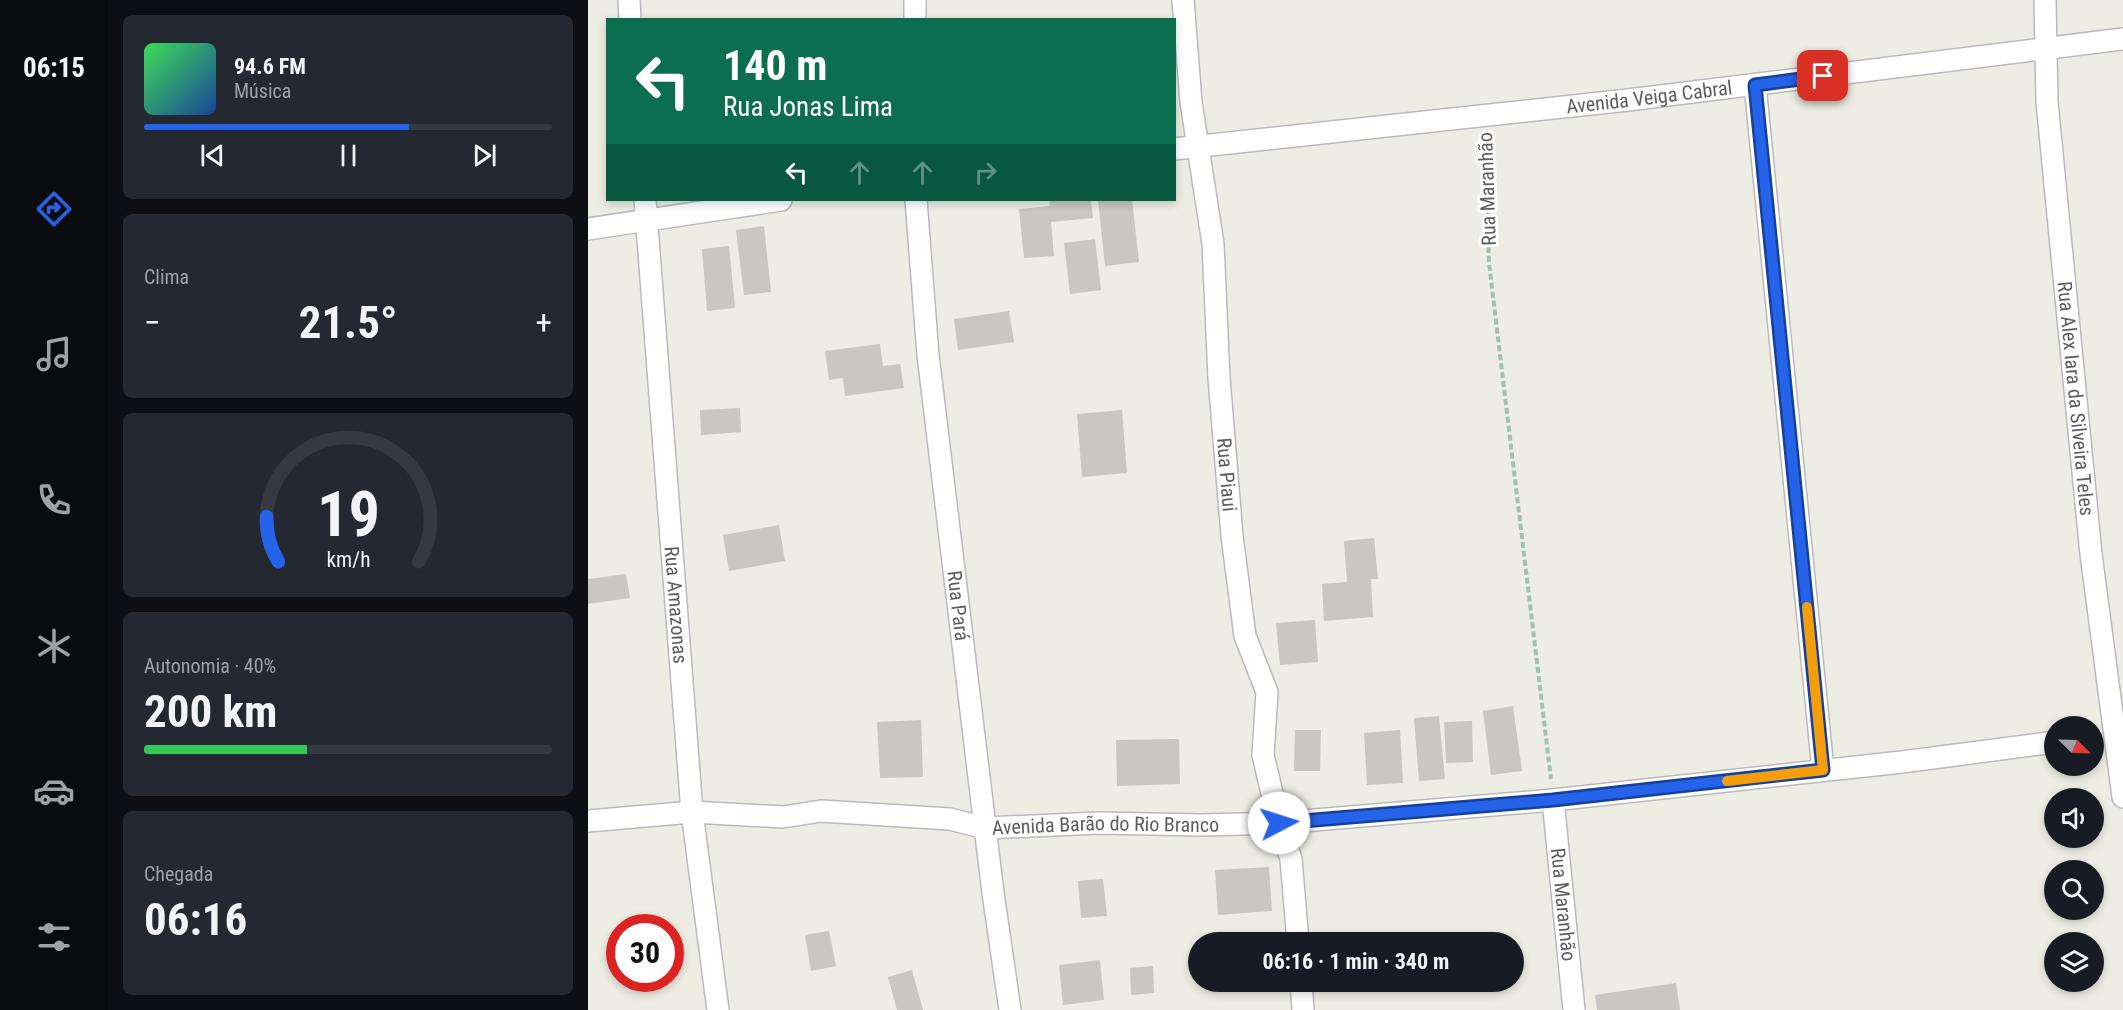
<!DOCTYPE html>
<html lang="pt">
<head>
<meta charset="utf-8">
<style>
  body { margin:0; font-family:"Roboto Condensed",sans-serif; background:#242831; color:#f1f3f6; height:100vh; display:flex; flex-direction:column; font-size:22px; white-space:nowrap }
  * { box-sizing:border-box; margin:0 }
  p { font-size:20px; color:#9ea1a6 }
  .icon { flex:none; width:33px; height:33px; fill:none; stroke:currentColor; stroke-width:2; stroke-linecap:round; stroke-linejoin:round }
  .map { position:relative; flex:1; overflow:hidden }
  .side { display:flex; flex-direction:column; gap:15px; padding:15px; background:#0d0f14; width:480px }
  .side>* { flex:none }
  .guide { position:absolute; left:18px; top:18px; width:570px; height:183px; border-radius:0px; box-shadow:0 3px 9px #0003; background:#0b6e4f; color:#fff; overflow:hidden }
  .needle { width:39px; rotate:113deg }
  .fabs { position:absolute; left:1456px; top:716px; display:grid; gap:12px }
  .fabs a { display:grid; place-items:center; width:60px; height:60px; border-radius:50%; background:#171b24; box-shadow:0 3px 9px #0003; font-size:30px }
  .speed { position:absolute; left:18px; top:914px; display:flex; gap:12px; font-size:30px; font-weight:700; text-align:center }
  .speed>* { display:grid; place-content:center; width:78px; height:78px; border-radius:50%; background:#171b24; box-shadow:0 3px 9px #0003; line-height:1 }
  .speed .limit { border:9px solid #d22; background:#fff; color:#111 }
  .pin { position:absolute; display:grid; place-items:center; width:51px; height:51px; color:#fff; margin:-26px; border-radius:12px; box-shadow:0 3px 9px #0006 }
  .me { position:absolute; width:66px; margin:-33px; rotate:85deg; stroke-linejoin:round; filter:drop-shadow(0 0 4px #0008) }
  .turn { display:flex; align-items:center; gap:21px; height:126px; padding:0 18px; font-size:27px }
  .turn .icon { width:78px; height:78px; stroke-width:2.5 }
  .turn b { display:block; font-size:42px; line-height:51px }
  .lanes { display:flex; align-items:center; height:57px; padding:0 18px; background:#0003; justify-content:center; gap:30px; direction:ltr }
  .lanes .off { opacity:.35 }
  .big { font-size:45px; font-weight:700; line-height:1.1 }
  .side .widget { flex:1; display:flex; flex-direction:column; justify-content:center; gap:9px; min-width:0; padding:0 21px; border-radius:9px; background:#242831 }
  .side .dial { align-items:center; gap:0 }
  .dial svg { height:156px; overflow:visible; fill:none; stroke:#363941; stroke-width:7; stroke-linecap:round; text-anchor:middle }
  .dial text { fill:#f1f3f6; stroke:none }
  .song { display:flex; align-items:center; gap:18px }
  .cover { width:72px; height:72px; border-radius:9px; background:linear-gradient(135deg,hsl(130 70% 55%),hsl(220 70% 35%)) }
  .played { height:6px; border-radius:3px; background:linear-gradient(90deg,#2563eb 65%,#363941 65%) }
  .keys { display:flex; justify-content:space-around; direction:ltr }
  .heat { display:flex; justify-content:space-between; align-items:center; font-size:33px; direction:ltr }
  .charge { height:9px; border-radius:4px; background:linear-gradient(90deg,#34c759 40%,#363941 0) }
  .trip { position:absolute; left:600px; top:932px; width:336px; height:60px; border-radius:30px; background:#171b24; box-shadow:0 3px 9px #0003; font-weight:700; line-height:60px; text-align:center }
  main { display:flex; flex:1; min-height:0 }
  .tab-bar { display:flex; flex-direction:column; width:108px; justify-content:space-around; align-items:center; background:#090b0e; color:#9ea1a6 }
  .tab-bar .icon { width:42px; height:42px }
  .tab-bar .selected { color:#2563eb }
  .tab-bar b { font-size:27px; color:#f1f3f6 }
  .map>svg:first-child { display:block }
</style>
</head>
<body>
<main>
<nav class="tab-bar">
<b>06:15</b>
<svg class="icon selected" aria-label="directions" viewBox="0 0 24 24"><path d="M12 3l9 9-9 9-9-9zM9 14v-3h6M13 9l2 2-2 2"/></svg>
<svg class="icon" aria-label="music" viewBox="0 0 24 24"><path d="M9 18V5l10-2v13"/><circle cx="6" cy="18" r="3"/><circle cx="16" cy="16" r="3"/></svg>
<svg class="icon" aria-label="phone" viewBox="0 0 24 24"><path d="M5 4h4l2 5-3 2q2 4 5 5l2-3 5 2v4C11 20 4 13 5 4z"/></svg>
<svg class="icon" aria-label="climate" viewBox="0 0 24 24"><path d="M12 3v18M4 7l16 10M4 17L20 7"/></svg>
<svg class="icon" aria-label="car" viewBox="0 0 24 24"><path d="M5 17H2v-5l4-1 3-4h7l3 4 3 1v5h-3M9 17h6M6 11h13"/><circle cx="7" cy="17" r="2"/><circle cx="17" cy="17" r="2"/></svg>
<svg class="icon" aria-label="filters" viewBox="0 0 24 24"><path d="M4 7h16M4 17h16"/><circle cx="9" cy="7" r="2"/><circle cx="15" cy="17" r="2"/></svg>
</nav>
<section class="side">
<div class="widget">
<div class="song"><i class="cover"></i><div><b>94.6 FM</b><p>Música</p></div></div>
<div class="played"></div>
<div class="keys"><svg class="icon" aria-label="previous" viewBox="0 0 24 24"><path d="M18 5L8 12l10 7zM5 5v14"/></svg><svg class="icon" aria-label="pause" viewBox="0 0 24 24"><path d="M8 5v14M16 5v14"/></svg><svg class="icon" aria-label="next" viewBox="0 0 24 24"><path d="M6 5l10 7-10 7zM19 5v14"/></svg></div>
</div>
<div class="widget"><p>Clima</p>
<div class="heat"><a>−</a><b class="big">21.5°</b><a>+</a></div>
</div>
<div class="widget dial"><svg viewBox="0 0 100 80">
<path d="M14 69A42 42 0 1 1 86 69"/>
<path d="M14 69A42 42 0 0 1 8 46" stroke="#2563eb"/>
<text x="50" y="56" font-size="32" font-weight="700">19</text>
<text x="50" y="72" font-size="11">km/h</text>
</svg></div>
<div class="widget"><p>Autonomia · 40%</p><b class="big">200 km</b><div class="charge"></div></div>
<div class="widget"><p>Chegada</p><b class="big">06:16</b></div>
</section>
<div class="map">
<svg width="1535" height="1010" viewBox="0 0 1535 1010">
  <rect width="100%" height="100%" fill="#edede3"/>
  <path fill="#c9c7c0" d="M461 200H503L505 218 463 222 466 256 436 258 431 209 462 206Z
    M510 200H544L551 262 517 266Z
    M176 226 183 292 156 295 148 230Z
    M507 239 513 290 482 294 476 243Z
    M141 246 147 308 119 311 114 249Z
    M421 311 426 342 370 350 366 319Z
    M292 344 295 366 312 364 316 388 257 396 255 378 241 380 237 351Z
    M152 408 153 432 113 435 112 410Z
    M534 410 539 473 494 477 489 414Z
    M191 525 197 561 141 571 135 535Z
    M786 538 790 579H783L785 617 736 621 734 584 759 582 756 541Z
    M38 574 42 598 0 604V579Z
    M727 620 730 662 692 665 688 623Z
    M925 706 934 771 903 775 895 711Z
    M851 716 857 779 831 781 826 718Z
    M333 720 335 777 292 778 289 722Z
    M884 721 885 762 858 763 856 722Z
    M707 730H733L732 771H706Z
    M812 730 815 783 779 785 776 733Z
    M591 739 592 784 529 786 528 740Z
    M681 867 684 911 630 915 627 870Z
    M515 879 519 916 493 918 490 881Z
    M241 931 248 966 223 971 217 935Z
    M512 960 516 1000 475 1005 471 965Z
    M565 966 566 993 543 995 542 968Z
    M324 970 335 1010H309L300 977Z
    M1088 983 1092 1010H1009L1007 995Z"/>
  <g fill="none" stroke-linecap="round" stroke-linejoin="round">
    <defs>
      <g id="street">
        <path d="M41 0 42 20"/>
        <path id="s1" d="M595 0 603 102 625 244 631 378 644 536 657 636 679 692 675 755 691 823 703 859 710 942"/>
        <path id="s2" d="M1457 0 1459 102 1503 554 1535 797"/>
        <path d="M327 20V0"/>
        <path d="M1167 85 1235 770"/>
        <path id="s3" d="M586 149 1040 100 1535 39"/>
        <path id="s4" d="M57 200 104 812 130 1010"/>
        <path id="s5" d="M328 200 340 355 405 893 422 1010"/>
        <path d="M0 229 193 200"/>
        <path id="s6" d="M965 800 986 1010"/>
        <path id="s7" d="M0 821 104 812 195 817 233 811 362 819 397 828 511 823 613 825 691 823 965 800 1314 762 1467 742"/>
        <path d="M713 981 715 1010"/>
      </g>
    </defs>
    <use href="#street" stroke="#b9babf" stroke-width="24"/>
    <path stroke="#9cc3ad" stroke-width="4" stroke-dasharray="6 3" stroke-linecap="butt" d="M897 139 901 263 963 779"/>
    <use href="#street" stroke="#fff" stroke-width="21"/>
  </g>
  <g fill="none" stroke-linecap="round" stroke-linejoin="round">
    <defs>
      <path id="route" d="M691 823 965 800 1235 770 1167 85 1235 76"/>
    </defs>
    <use href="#route" stroke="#184099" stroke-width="15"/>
    <use href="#route" stroke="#2563eb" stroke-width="10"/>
    <path stroke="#f59e0b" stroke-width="10" d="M1139 781 1235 770 1219 607"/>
  </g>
  <g text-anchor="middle" stroke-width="6" stroke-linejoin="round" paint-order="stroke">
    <g font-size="20" fill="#5c5e63" stroke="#fff">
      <text dy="7" stroke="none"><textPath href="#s3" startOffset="478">Avenida Veiga Cabral</textPath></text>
      <text transform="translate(899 189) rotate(-92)" y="7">Rua Maranhão</text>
      <text dy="7" stroke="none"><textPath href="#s2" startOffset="400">Rua Alex Iara da Silveira Teles</textPath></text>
      <text dy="7" stroke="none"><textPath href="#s1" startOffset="477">Rua Piaui</textPath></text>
      <text dy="7" stroke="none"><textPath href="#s4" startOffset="406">Rua Amazonas</textPath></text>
      <text dy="7" stroke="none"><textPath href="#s5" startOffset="408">Rua Pará</textPath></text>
      <text dy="7" stroke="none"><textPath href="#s7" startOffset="520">Avenida Barão do Rio Branco</textPath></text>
      <text dy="7" stroke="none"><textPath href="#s6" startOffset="105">Rua Maranhão</textPath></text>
    </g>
  </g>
</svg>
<div class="fabs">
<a><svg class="needle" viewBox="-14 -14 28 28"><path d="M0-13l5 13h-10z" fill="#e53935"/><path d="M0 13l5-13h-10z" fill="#9ea1a6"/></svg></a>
<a><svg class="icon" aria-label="sound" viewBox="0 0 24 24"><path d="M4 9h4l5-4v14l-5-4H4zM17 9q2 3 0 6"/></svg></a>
<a><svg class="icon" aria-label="search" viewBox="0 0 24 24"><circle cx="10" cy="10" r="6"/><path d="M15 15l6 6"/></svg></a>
<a><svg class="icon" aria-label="layers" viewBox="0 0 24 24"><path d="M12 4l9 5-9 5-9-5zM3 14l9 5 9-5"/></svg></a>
</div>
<div class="speed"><div class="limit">30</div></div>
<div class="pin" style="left:1235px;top:76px;background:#d93025"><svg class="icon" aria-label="arrive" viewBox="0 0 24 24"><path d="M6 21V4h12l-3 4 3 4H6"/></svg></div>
<svg class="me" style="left:691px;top:823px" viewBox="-20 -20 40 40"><circle r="19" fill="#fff"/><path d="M0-13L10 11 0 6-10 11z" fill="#2563eb"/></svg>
<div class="trip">06:16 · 1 min · 340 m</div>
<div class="guide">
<div class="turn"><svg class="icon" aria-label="left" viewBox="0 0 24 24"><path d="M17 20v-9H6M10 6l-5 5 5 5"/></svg><div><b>140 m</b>Rua Jonas Lima</div></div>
<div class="lanes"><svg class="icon" aria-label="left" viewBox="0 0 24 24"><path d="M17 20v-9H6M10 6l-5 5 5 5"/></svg><svg class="icon off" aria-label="ahead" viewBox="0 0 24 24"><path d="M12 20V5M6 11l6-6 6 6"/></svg><svg class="icon off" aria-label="ahead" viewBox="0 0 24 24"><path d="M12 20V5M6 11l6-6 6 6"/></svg><svg class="icon off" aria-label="right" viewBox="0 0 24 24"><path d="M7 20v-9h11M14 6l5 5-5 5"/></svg></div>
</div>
</div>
</main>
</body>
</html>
